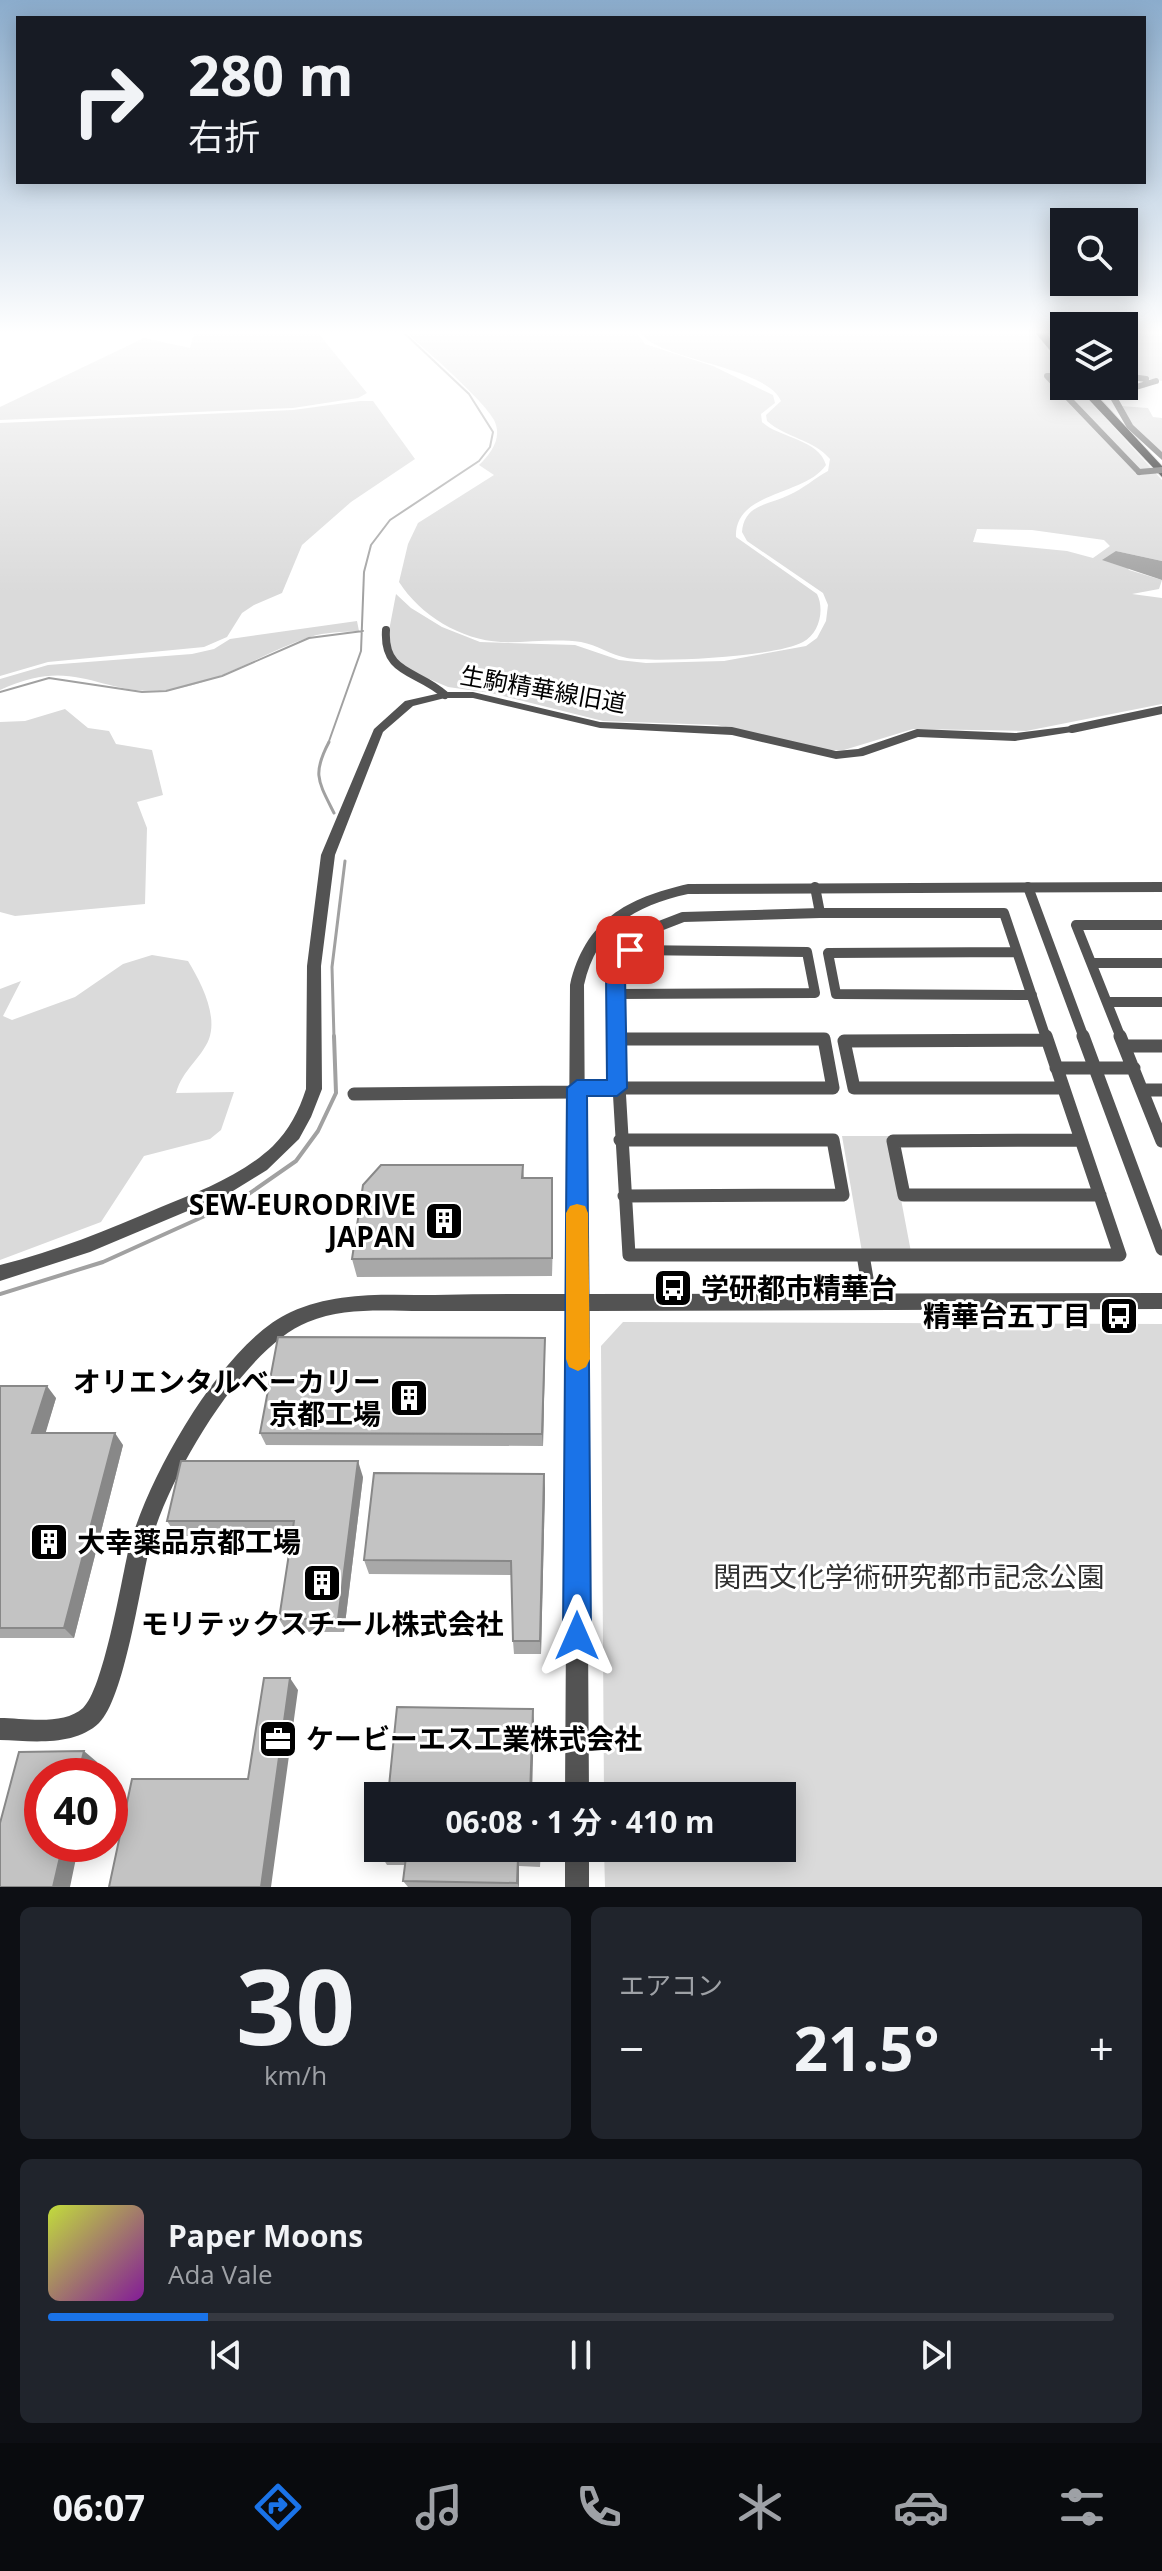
<!DOCTYPE html>
<html lang="ja">
<head>
<meta charset="utf-8">
<style>
  body { margin:0; font-family:"Open Sans","Noto Sans JP",sans-serif; background:#20242c; color:#f1f3f6; height:100vh; display:flex; flex-direction:column; font-size:30px; white-space:nowrap }
  * { box-sizing:border-box; margin:0 }
  p { font-size:26px; color:#9ea1a6 }
  .icon { flex:none; width:44px; height:44px; fill:none; stroke:currentColor; stroke-width:2; stroke-linecap:round; stroke-linejoin:round }
  .map { position:relative; height:1887px; overflow:hidden }
  .sheet { display:flex; flex-direction:column; gap:20px; padding:20px; background:#0d0f14; flex:1 }
  .sheet>* { flex:none }
  .banner { position:absolute; left:16px; top:16px; width:1130px; height:168px; border-radius:0px; box-shadow:0 4px 20px #0003; background:#171b24; color:#f1f3f6; overflow:hidden }
  .controls { position:absolute; left:1050px; top:208px; display:grid; gap:16px }
  .controls a { display:grid; place-items:center; width:88px; height:88px; border-radius:0px; background:#171b24; box-shadow:0 4px 20px #0003; font-size:40px }
  .speed { position:absolute; left:24px; top:1758px; display:flex; gap:16px; font-size:40px; font-weight:700; text-align:center }
  .speed>* { display:grid; place-content:center; width:104px; height:104px; border-radius:50%; background:#171b24; box-shadow:0 4px 20px #0003; line-height:1 }
  .speed .limit { border:12px solid #d22; background:#fff; color:#111 }
  .pin { position:absolute; display:grid; place-items:center; width:68px; height:68px; color:#fff; margin:-34px; border-radius:16px; box-shadow:0 4px 12px #0006 }
  .me { position:absolute; width:88px; margin:-44px; rotate:0deg; stroke-linejoin:round; filter:drop-shadow(0 0 6px #0008) }
  .turn { display:flex; align-items:center; gap:28px; height:168px; padding:0 40px; font-size:36px }
  .turn .icon { width:104px; height:104px; stroke-width:2.5 }
  .turn b { display:block; font-size:56px; line-height:68px }
  .big { font-size:60px; font-weight:700; line-height:1.1 }
  .sheet .widget { flex:1; display:flex; flex-direction:column; justify-content:center; gap:12px; min-width:0; padding:0 28px; border-radius:12px; background:#20242c }
  .sheet .dial { align-items:center; gap:0 }
  .dial b { font-size:104px; line-height:1 }
  .song { display:flex; align-items:center; gap:24px }
  .cover { width:96px; height:96px; border-radius:12px; background:linear-gradient(135deg,hsl(70 70% 55%),hsl(290 70% 35%)) }
  .played { height:8px; border-radius:4px; background:linear-gradient(90deg,#1a73e8 15%,#363941 15%) }
  .keys { display:flex; justify-content:space-around; direction:ltr }
  .heat { display:flex; justify-content:space-between; align-items:center; font-size:44px; direction:ltr }
  .sheet .tiles { flex:1; display:grid; gap:20px; grid-template-columns:1fr 1fr }
  .widget:last-child { grid-column:span 2 }
  .trip { position:absolute; left:364px; top:1782px; width:432px; height:80px; border-radius:0px; background:#171b24; box-shadow:0 4px 20px #0003; font-weight:700; line-height:80px; text-align:center }
  .tab-bar { display:flex; height:128px; justify-content:space-around; align-items:center; background:#090b0e; color:#9ea1a6 }
  .tab-bar .icon { width:56px; height:56px }
  .tab-bar .on { color:#1a73e8 }
  .tab-bar b { font-size:36px; color:#f1f3f6 }
  .map>svg:first-child { display:block }
</style>
</head>
<body>
<div class="map">
<svg width="1162" height="1887" viewBox="0 0 1162 1887">
  <rect width="100%" height="100%" fill="#fff"/>
  <path fill="#dadada" fill-rule="evenodd" d="M195 330 318 333 367 393 358 398 293 408 0 420V407L144 338 190 348Z
    M404 330H634L645 344 713 366 773 395 775 403 761 414 762 422C779 438 819 439 826 465 805 496 734 491 736 537L817 594C825 610 819 634 803 642 776 657 658 663 627 658 611 655 597 645 581 642 554 638 527 643 501 642 461 640 420 615 399 582L408 544 418 523 494 475 479 465C491 453 503 438 494 420 484 400 423 348 404 330Z
    M639 330H1032L1064 371V386H1076L1162 480V561L1116 551 1129 570 1162 580 1159 589 1132 594 1162 598V704L1026 731 913 729 844 750H825L717 725 603 721 491 693 448 687 408 670 397 663 387 641 396 594 411 608 442 627 480 642 575 645 619 660 646 663 724 661 806 646 817 638 826 621 828 605 823 593 747 541 742 532C744 504 769 505 789 495 803 489 815 478 828 471L830 459C813 439 786 438 767 421L766 415 781 401C766 365 651 360 639 330ZM977 529 1032 530 1104 540 1110 546 1093 558 1067 551 973 542Z
    M1124 330H1162V381L1124 375Z
    M360 401H373L415 459 351 502 302 545 282 593 254 605 242 613 227 637 204 647 48 662 0 676V423L293 410Z
    M1121 406 1148 408 1153 417 1162 418V454L1133 426Z
    M357 621 359 631C343 632 325 632 310 637 261 653 220 684 167 690 98 697 77 654 0 690V679L48 665 192 654 214 649 230 639Z
    M65 709 88 728 109 731 116 744 152 750 163 795 137 802 147 828 145 904 15 916 0 912V722L25 721Z
    M152 955 188 961C200 981 218 1014 209 1039 201 1059 183 1069 176 1093L234 1092 221 1130 210 1139 144 1156 101 1222 0 1260V989L21 981 3 1016 12 1020 75 997 123 964Z
    M842 1136H889L911 1252H862Z
    M623 1322 1162 1324V1887H605L604 1848H782V1796H604L601 1346Z"/>
  <path fill="#a1a1a1" d="M1116 551 1162 561V580L1102 560Z"/>
  <g fill="none" stroke-linecap="round" stroke-linejoin="round">
    <path stroke="#a1a1a1" stroke-width="2" d="M0 692 49 678 142 692 166 691 222 676 309 638 363 631
      M328 744 361 651 364 572 371 545 390 520 479 461 490 447 493 432 469 394 401 330"/>
    <path stroke="#a1a1a1" stroke-width="3" d="M329 742C312 774 318 781 334 813
      M334 1038 332 967 345 861"/>
    <path stroke="#a1a1a1" stroke-width="4" d="M0 1294 103 1262 240 1200 296 1161 318 1131 336 1093 334 1036"/>
    <path stroke="#d9d9d9" stroke-width="6" stroke-dasharray="6 3" stroke-linecap="butt" d="M1052 376H1064"/>
    <defs>
      <path id="motorway" d="M1033 330H1044L1064 357V367Z
        M1076 386H1088L1162 466V477Z"/>
    </defs>
    <use href="#motorway" stroke="#dbdbdb" stroke-width="2"/>
    <path stroke="#535353" stroke-width="6" d="M1052 376H1047L1139 472
      M1124 376 1146 379
      M1113 394 1156 381"/>
    <path stroke="#535353" stroke-width="8" d="M386 630C383 675 418 670 445 695
      M1072 729 1162 710"/>
    <path stroke="#535353" stroke-width="10" d="M815 887 820 913
      M1028 887 1084 1038
      M820 913H1004L1046 1038
      M1017 952 828 953 836 994 1032 995
      M1092 963H1162
      M615 994 815 993 807 952 630 950
      M1107 1002H1162
      M616 1038V974L622 960 652 929 683 917 820 913
      M1121 1038 1076 925H1162"/>
    <path stroke="#535353" stroke-width="13" d="M616 1036 629 1255H1120L1046 1036
      M1083 1036 1162 1249
      M1120 1036 1162 1141
      M1047 1040 844 1041 854 1088H1063
      M1125 1046H1162
      M1056 1068H1134
      M577 1088H833L824 1039H616
      M1142 1090H1162
      M354 1094 577 1092
      M620 1140H833L843 1195 624 1196
      M1081 1140 893 1141 904 1195H1100
      M863 1255 871 1302"/>
    <path fill="#535353" fill-rule="evenodd" d="M1044 330H1051L1064 342V348Z
      M1103 386H1111L1133 425 1162 452V460L1127 428Z
      M445 692H473L600 722 732 727 836 751 858 749 917 729 1015 733 1072 726 1078 729 1072 732 1015 741 918 737 863 756 836 759 732 735 600 728 473 698H445L413 706 383 732 335 855 321 966 322 1089 311 1117 299 1139 267 1170 228 1194 90 1252 0 1281V1265C56 1251 108 1230 161 1207 200 1191 241 1176 273 1146 289 1130 299 1111 306 1089L307 966 321 855 374 729 405 701Z
      M1162 882V892L688 894C634 906 597 928 584 985L586 1294 1162 1293V1309L586 1311 589 1796H565L568 1311C519 1311 471 1311 422 1311 385 1311 344 1307 308 1322 243 1347 164 1483 149 1550 140 1587 124 1699 99 1723 74 1747 31 1741 0 1740V1718C24 1718 63 1726 83 1708 103 1690 121 1583 128 1552 145 1481 223 1342 291 1312 337 1291 386 1295 435 1295 479 1294 524 1294 568 1294L570 985C585 920 627 898 688 884Z
      M565 1848H589V1887H565Z"/>
    <use href="#motorway" fill="#000" fill-rule="evenodd"/>
    <path stroke="#535353" stroke-width="6" d="M1139 472 1162 470"/>
  </g>
  <path fill="#a8a8a8" d="M523 1165 524 1178 553 1197 552 1276 357 1277 352 1259Z
    M545 1351 543 1446 266 1445 260 1433Z
    M0 1386 56 1398 45 1433 123 1445 74 1638H0Z
    M544 1474 545 1489 541 1654H514L513 1641 511 1575 369 1574 364 1560Z
    M363 1477 344 1632H287L279 1619 292 1536H177L167 1521Z
    M382 1848H541L540 1867 519 1866V1887H408L403 1881 405 1865H387L382 1857Z"/>
  <path fill="#888" d="M552 1178 553 1197 552 1276Z
    M545 1338V1351L543 1446 542 1434Z
    M47 1386 56 1398 42 1445 32 1433Z
    M115 1433 123 1445 74 1638 64 1628Z
    M358 1461 363 1477 344 1632 338 1619Z
    M544 1474 545 1489 541 1654 540 1641Z
    M290 1678 298 1690 271 1887H261Z
    M533 1709 534 1721 532 1796H530Z
    M84 1751 97 1762 94 1776H78Z
    M63 1844H79L70 1887H53Z
    M518 1858 519 1866V1887L517 1883Z"/>
  <path fill="#c3c3c3" stroke="#888" stroke-width="2" d="M381 1165H523L522 1178H552V1258L352 1259 363 1185Z
    M278 1337 545 1338 542 1434 260 1433Z
    M0 1386H47L32 1433H115L64 1628H0Z
    M181 1461H358L338 1619H279L294 1521H167Z
    M374 1473 544 1474 540 1641H513L511 1561 364 1560Z
    M264 1678H290L261 1887H109L132 1779H248Z
    M397 1707 533 1709 530 1796H388Z
    M84 1751 78 1776H42V1844H63L53 1887H0V1823L19 1752Z
    M382 1848H539V1859L518 1858 517 1883 403 1881 406 1857H382Z"/>
  <linearGradient id="sky" x2="0" y2="1"><stop stop-color="#8baccc"/><stop offset="0.56" stop-color="#fff"/><stop offset="1" stop-color="#fff" stop-opacity="0"/></linearGradient>
  <rect width="1162" height="594" fill="url(#sky)"/>
  <path fill="#1a73e8" stroke="#114b97" stroke-width="2" d="M630 944 639 950 625 974 627 1088 617 1096H587L591 1636 587 1646 577 1650 567 1646 563 1636 567 1088 577 1080H607L606 974 623 946Z"/>
  <path fill="#f59e0b" d="M577 1204 585 1206 588 1213 590 1359 586 1367 578 1371 569 1367 566 1359V1213L570 1206Z"/>
  <defs>
    <symbol id="building-square" viewBox="-11 -11 22 22"><rect x="-9" y="-9" width="18" height="18" rx="4" fill="#000" stroke="#fff"/><path d="M-4-6H4V6H1V3H-1V6H-4ZM-2.5-4.3h1.7v1.8h-1.7ZM.8-4.3h1.7v1.8H.8ZM-2.5-1h1.7V.8h-1.7ZM.8-1h1.7V.8H.8Z" fill="#fff"/></symbol>
    <symbol id="bus-square" viewBox="-11 -11 22 22"><rect x="-9" y="-9" width="18" height="18" rx="4" fill="#000" stroke="#fff"/><path d="M-5-6H5V4H4V6H2V4H-2V6H-4V4H-5ZM-3.5-4V0h7V-4ZM-3.5 1.2v1.5H-2V1.2ZM2 1.2v1.5H3.5V1.2Z" fill="#fff"/></symbol>
    <symbol id="office-square" viewBox="-11 -11 22 22"><rect x="-9" y="-9" width="18" height="18" rx="4" fill="#000" stroke="#fff"/><path d="M-6-3h4V-5.5h4V-3h4V5H-6ZM-1-4.5V-3h2v-1.5ZM-6 0V1H6V0Z" fill="#fff"/></symbol>
  </defs>
  <g fill-rule="evenodd">
    <use href="#building-square" x="422" y="1199" width="44" height="44"/>
    <use href="#bus-square" x="651" y="1266" width="44" height="44"/>
    <use href="#bus-square" x="1097" y="1294" width="44" height="44"/>
    <use href="#building-square" x="387" y="1376" width="44" height="44"/>
    <use href="#building-square" x="27" y="1520" width="44" height="44"/>
    <use href="#building-square" x="300" y="1561" width="44" height="44"/>
    <use href="#office-square" x="256" y="1717" width="44" height="44"/>
  </g>
  <g text-anchor="middle" stroke-width="6" stroke-linejoin="round" paint-order="stroke">
    <g font-size="24" fill="#000" stroke="#fff">
      <text transform="translate(543 690) rotate(10)" y="8">生駒精華線旧道</text>
    </g>
    <g font-size="28" font-weight="bold" fill="#000" stroke="#fff" text-anchor="end">
      <text x="416" y="1215">SEW-EURODRIVE<tspan x="416" dy="32">JAPAN</tspan></text>
      <text x="701" y="1298" text-anchor="start">学研都市精華台</text>
      <text x="1091" y="1326">精華台五丁目</text>
      <text x="381" y="1392">オリエンタルベーカリー<tspan x="381" dy="32">京都工場</tspan></text>
      <text x="77" y="1552" text-anchor="start">大幸薬品京都工場</text>
      <text x="322" y="1634" text-anchor="middle">モリテックスチール株式会社</text>
      <text x="306" y="1749" text-anchor="start">ケービーエス工業株式会社</text>
    </g>
    <g font-size="28" fill="#313131" stroke="#fff">
      <text x="909" y="1587">関西文化学術研究都市記念公園</text>
    </g>
  </g>
</svg>
<div class="controls">
<a><svg class="icon" aria-label="search" viewBox="0 0 24 24"><circle cx="10" cy="10" r="6"/><path d="M15 15l6 6"/></svg></a>
<a><svg class="icon" aria-label="layers" viewBox="0 0 24 24"><path d="M12 4l9 5-9 5-9-5zM3 14l9 5 9-5"/></svg></a>
</div>
<div class="speed"><div class="limit">40</div></div>
<div class="pin" style="left:630px;top:950px;background:#d93025"><svg class="icon" aria-label="arrive" viewBox="0 0 24 24"><path d="M6 21V4h12l-3 4 3 4H6"/></svg></div>
<svg class="me" style="left:577px;top:1636px" viewBox="-20 -20 40 40"><path d="M0-17L14 15 0 8-14 15z" fill="#1a73e8" stroke="#fff" stroke-width="4"/></svg>
<div class="trip">06:08 · 1 分 · 410 m</div>
<div class="banner">
<div class="turn"><svg class="icon" aria-label="right" viewBox="0 0 24 24"><path d="M7 20v-9h11M14 6l5 5-5 5"/></svg><div><b>280 m</b>右折</div></div>
</div>
</div>
<section class="sheet">
<div class="tiles">
<div class="widget dial"><b>30</b><p>km/h</p></div>
<div class="widget"><p>エアコン</p>
<div class="heat"><a>−</a><b class="big">21.5°</b><a>+</a></div>
</div>
<div class="widget">
<div class="song"><i class="cover"></i><div><b>Paper Moons</b><p>Ada Vale</p></div></div>
<div class="played"></div>
<div class="keys"><svg class="icon" aria-label="previous" viewBox="0 0 24 24"><path d="M18 5L8 12l10 7zM5 5v14"/></svg><svg class="icon" aria-label="pause" viewBox="0 0 24 24"><path d="M8 5v14M16 5v14"/></svg><svg class="icon" aria-label="next" viewBox="0 0 24 24"><path d="M6 5l10 7-10 7zM19 5v14"/></svg></div>
</div>
</div>
</section>
<nav class="tab-bar">
<b>06:07</b>
<svg class="icon on" aria-label="directions" viewBox="0 0 24 24"><path d="M12 3l9 9-9 9-9-9zM9 14v-3h6M13 9l2 2-2 2"/></svg>
<svg class="icon" aria-label="music" viewBox="0 0 24 24"><path d="M9 18V5l10-2v13"/><circle cx="6" cy="18" r="3"/><circle cx="16" cy="16" r="3"/></svg>
<svg class="icon" aria-label="phone" viewBox="0 0 24 24"><path d="M5 4h4l2 5-3 2q2 4 5 5l2-3 5 2v4C11 20 4 13 5 4z"/></svg>
<svg class="icon" aria-label="climate" viewBox="0 0 24 24"><path d="M12 3v18M4 7l16 10M4 17L20 7"/></svg>
<svg class="icon" aria-label="car" viewBox="0 0 24 24"><path d="M5 17H2v-5l4-1 3-4h7l3 4 3 1v5h-3M9 17h6M6 11h13"/><circle cx="7" cy="17" r="2"/><circle cx="17" cy="17" r="2"/></svg>
<svg class="icon" aria-label="filters" viewBox="0 0 24 24"><path d="M4 7h16M4 17h16"/><circle cx="9" cy="7" r="2"/><circle cx="15" cy="17" r="2"/></svg>
</nav>
</body>
</html>
